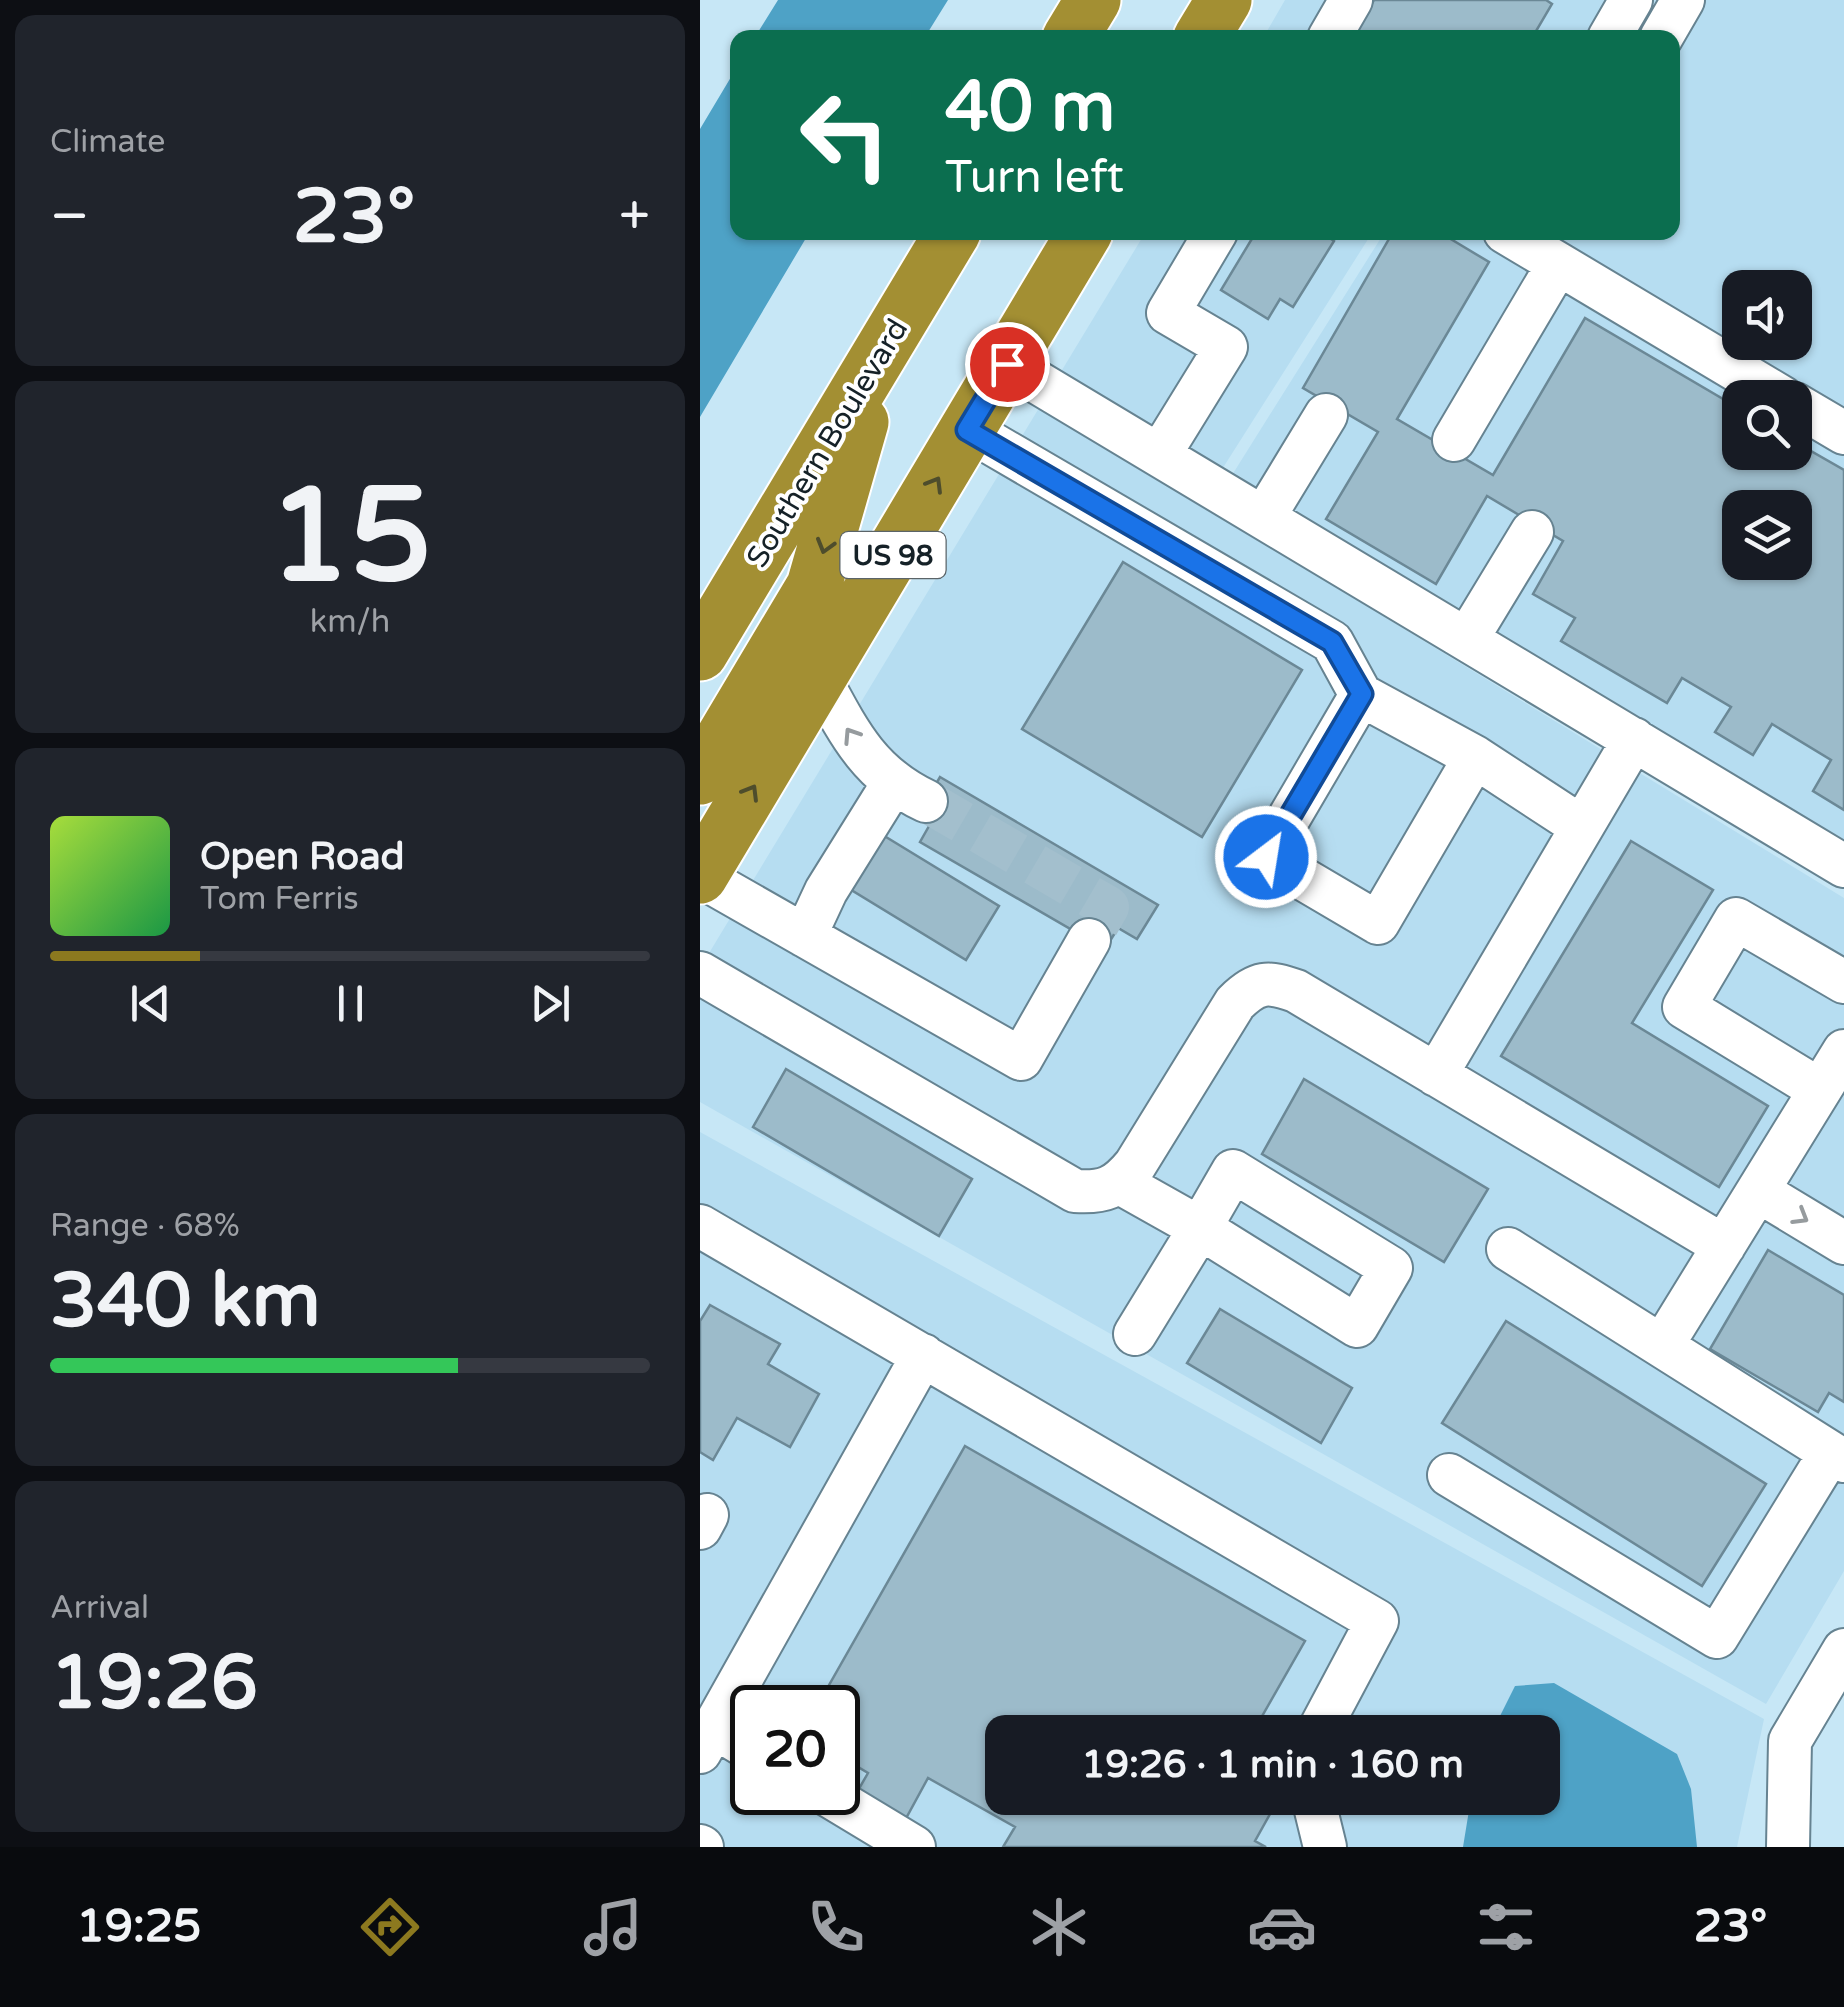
<!DOCTYPE html>
<html lang="en">
<head>
<meta charset="utf-8">
<style>
  body { margin:0; font-family:"Varela Round",sans-serif; background:#20242c; color:#f1f3f6; height:100vh; display:flex; flex-direction:column; font-size:38px; white-space:nowrap }
  * { box-sizing:border-box; margin:0 }
  p { font-size:32px; color:#9ea1a6 }
  .icon { flex:none; width:55px; height:55px; fill:none; stroke:currentColor; stroke-width:2; stroke-linecap:round; stroke-linejoin:round }
  .map { position:relative; flex:1; overflow:hidden }
  .drawer { display:flex; flex-direction:column; gap:15px; padding:15px; background:#0d0f14; width:700px }
  .drawer>* { flex:none }
  .top-card { position:absolute; left:30px; top:30px; width:950px; height:210px; border-radius:20px; box-shadow:0 2px 8px #0004; background:#0b6e4f; color:#fff; overflow:hidden }
  .buttons { position:absolute; left:1022px; top:270px; display:grid; gap:20px }
  .buttons a { display:grid; place-items:center; width:90px; height:90px; border-radius:20px; background:#171b24; box-shadow:0 2px 8px #0004; font-size:50px }
  .speed { position:absolute; left:30px; top:1685px; display:flex; gap:20px; font-size:50px; font-weight:700; text-align:center }
  .speed>* { display:grid; place-content:center; width:130px; height:130px; border-radius:50%; background:#171b24; box-shadow:0 2px 8px #0004; line-height:1 }
  .speed .limit { border:5px solid #111; border-radius:15px; background:#fff; color:#111 }
  .pin { position:absolute; display:grid; place-items:center; width:85px; height:85px; color:#fff; margin:-42px; border:5px solid #fff; border-radius:50%; box-shadow:0 2px 10px #0007 }
  .me { position:absolute; width:110px; margin:-55px; rotate:31deg; stroke-linejoin:round; filter:drop-shadow(0 0 8px #0008) }
  .turn { display:flex; align-items:center; gap:35px; height:210px; padding:0 50px; font-size:45px }
  .turn .icon { width:130px; height:130px; stroke-width:2.5 }
  .turn b { display:block; font-size:70px; line-height:85px }
  .big { font-size:75px; font-weight:800; line-height:1.1 }
  .drawer .tile { flex:1; display:flex; flex-direction:column; justify-content:center; gap:15px; min-width:0; padding:0 35px; border-radius:20px; background:#20242c }
  .drawer .dial { align-items:center; gap:0 }
  .dial b { font-size:130px; line-height:1 }
  .song { display:flex; align-items:center; gap:30px }
  .cover { width:120px; height:120px; border-radius:15px; background:linear-gradient(135deg,hsl(80 70% 55%),hsl(140 70% 35%)) }
  .played { height:10px; border-radius:5px; background:linear-gradient(90deg,#8c791f 25%,#363941 25%) }
  .keys { display:flex; justify-content:space-around; direction:ltr }
  .heat { display:flex; justify-content:space-between; align-items:center; font-size:55px; direction:ltr }
  .charge { height:15px; border-radius:8px; background:linear-gradient(90deg,#34c759 68%,#363941 0) }
  .trip { position:absolute; left:285px; top:1715px; width:575px; height:100px; border-radius:20px; background:#171b24; box-shadow:0 2px 8px #0004; font-weight:800; line-height:100px; text-align:center }
  .tab-bar { display:flex; height:160px; justify-content:space-around; align-items:center; background:#090b0e; color:#9ea1a6 }
  .tab-bar .icon { width:70px; height:70px }
  .tab-bar .active { color:#8c791f }
  .tab-bar b { font-size:45px; color:#f1f3f6 }
  main { display:flex; flex:1; min-height:0 }
  .map>svg:first-child { display:block }
</style>
</head>
<body>
<main>
<section class="drawer">
<div class="tile"><p>Climate</p>
<div class="heat"><a>−</a><b class="big">23°</b><a>+</a></div>
</div>
<div class="tile dial"><b>15</b><p>km/h</p></div>
<div class="tile">
<div class="song"><i class="cover"></i><div><b>Open Road</b><p>Tom Ferris</p></div></div>
<div class="played"></div>
<div class="keys"><svg class="icon" aria-label="previous" viewBox="0 0 24 24"><path d="M18 5L8 12l10 7zM5 5v14"/></svg><svg class="icon" aria-label="pause" viewBox="0 0 24 24"><path d="M8 5v14M16 5v14"/></svg><svg class="icon" aria-label="next" viewBox="0 0 24 24"><path d="M6 5l10 7-10 7zM19 5v14"/></svg></div>
</div>
<div class="tile"><p>Range · 68%</p><b class="big">340 km</b><div class="charge"></div></div>
<div class="tile"><p>Arrival</p><b class="big">19:26</b></div>
</section>
<div class="map">
<svg width="1144" height="1847" viewBox="0 0 1144 1847">
  <rect width="100%" height="100%" fill="#c7e7f6"/>
  <path fill="#b6ddf1" fill-rule="evenodd" d="M585 0H958L936 37 563 38Z
    M995 0H1144V847L527 483 684 233H771L838 273 861 233 972 232 973 39ZM1040 288H1095V342H1040ZM1040 398H1095V452H1040ZM1040 508H1095V562H1040Z
    M445 233H672L500 504 1144 898V1571L1066 1704 0 1102V968Z
    M0 1132 1064 1719 1037 1847H0ZM52 1708H138V1792H52ZM302 1732H842V1798H302Z"/>
  <path fill="#4ea2c6" d="M78 0H248L225 37H55Z
    M37 67 38 232 109 233 0 417V129Z
    M854 1683 977 1754 991 1789 997 1847H763L771 1798H842V1732H792L815 1686Z"/>
  <path fill="#9cbbca" stroke="#6b8896" stroke-width="2.5" fill-rule="evenodd" d="M674 0H846L852 4 832 38H666L655 31Z
    M556 232H621L634 241 593 307 580 299 568 319 521 290Z
    M693 232H739L789 262 697 419 793 475 885 318 1040 409V452H1095V442L1144 470V810L1113 791 1131 760 1072 724 1053 755 1015 732 1031 707 982 678 967 703 861 641 875 618 833 594 863 541 787 496 736 584 626 519 678 432 603 388ZM1040 508H1095V562H1040Z
    M423 562 602 670 502 837 322 729Z
    M240 777 458 905 437 939 418 928 405 949 220 842 233 819 220 811Z
    M168 826 299 906 266 960 135 880Z
    M931 841 1013 890 932 1023 1068 1106 1019 1187 801 1056Z
    M86 1069 272 1179 239 1236 53 1127Z
    M604 1079 788 1189 744 1262 562 1154Z
    M1068 1250 1144 1295V1402L1129 1393 1118 1412 1010 1349Z
    M10 1305 80 1344 68 1364 119 1394 90 1447 37 1418 13 1460 0 1452V1321Z
    M520 1309 652 1388 621 1443 487 1363Z
    M806 1321 1066 1484 1002 1586 742 1423Z
    M265 1446 605 1641 553 1732H302V1798H541L570 1814 555 1841 566 1847H303L315 1827 228 1778 204 1822 156 1794 168 1773 138 1755V1708H116Z"/>
  <g fill="none" stroke-linecap="round" stroke-linejoin="round">
    <path stroke="#a3bfcd" stroke-width="42" stroke-dasharray="42 21" stroke-linecap="butt" d="M226 801 408 907 389 940"/>
    <defs>
      <path id="minor" d="M629 38 651 0
        M909 38 931 0
        M961 38 983 0
        M805 232 1083 398
        M307 364 1144 866
        M1095 404 1144 433
        M267 429 632 642 661 695
        M754 440 858 264
        M460 454 526 347 468 313 516 232
        M564 517 626 415
        M767 639 832 532
        M120 679C149 733 169 774 226 801
        M775 757 678 923 566 857 661 695 775 757 882 827
        M0 876 321 1059 389 940
        M105 936 126 891 192 785
        M0 973 375 1191C404 1193 416 1188 435 1165L535 1003C557 981 568 981 596 991L1024 1246
        M736 1075 934 739
        M1120 1090 984 1007 1036 919 1144 982
        M533 1171 691 1268 657 1326 500 1228Z
        M420 1183 500 1228 435 1334
        M1058 1191 1144 1243
        M0 1226 677 1621 618 1732
        M808 1249 1144 1461
        M962 1346 1144 1051
        M749 1475 1017 1637 1130 1453
        M0 1528 7 1515
        M14 1727 52 1750
        M0 1752 223 1355
        M123 1792 214 1847
        M613 1798 625 1847
        M0 1846 2 1847
        M1088 1847 1090 1741 1144 1650"/>
      <path id="highway" d="M370 38 393 0
        M501 38 524 0
        M0 653 253 232
        M0 777 114 586 161 422
        M0 876 385 232"/>
    </defs>
    <use href="#minor" stroke="#668391" stroke-width="46"/>
    <use href="#highway" stroke="#fff" stroke-width="59"/>
    <use href="#minor" stroke="#fff" stroke-width="42"/>
    <use href="#highway" stroke="#a38f33" stroke-width="55"/>
  </g>
  <defs><path id="oneway-chevron" d="M-2-3.5L2.5 0L-2 3.5" fill="none" stroke-width="1.6" stroke-linecap="round" stroke-linejoin="round" transform="scale(2.5)"/></defs>
  <g stroke="#4e4d2c">
    <use href="#oneway-chevron" transform="translate(235 484) rotate(-59)"/>
    <use href="#oneway-chevron" transform="translate(125 546) rotate(106)"/>
    <use href="#oneway-chevron" transform="translate(51 792) rotate(-59)"/>
  </g>
  <g stroke="#969b9e">
    <use href="#oneway-chevron" transform="translate(151 735) rotate(-123)"/>
    <use href="#oneway-chevron" transform="translate(1101 1217) rotate(31)"/>
  </g>
  <g fill="none" stroke-linecap="round" stroke-linejoin="round">
    <defs>
      <path id="route" d="M307 364 267 430 632 642 662 694 566 857"/>
    </defs>
    <use href="#route" stroke="#114b97" stroke-width="25"/>
    <use href="#route" stroke="#1a73e8" stroke-width="18"/>
  </g>
  <g text-anchor="middle" stroke-width="8" stroke-linejoin="round" paint-order="stroke">
    <rect fill="#fff" stroke="#5b6468" stroke-width="2.5" x="140.5" y="532" width="105" height="46" rx="8"/>
    <g font-size="28" font-weight="bold" fill="#152127">
      <text x="193" y="565">US 98</text>
    </g>
    <g font-size="30" fill="#152127" stroke="#fff">
      <text transform="translate(127 443) rotate(-59)" y="10">Southern Boulevard</text>
    </g>
  </g>
</svg>
<div class="buttons">
<a><svg class="icon" aria-label="sound" viewBox="0 0 24 24"><path d="M4 9h4l5-4v14l-5-4H4zM17 9q2 3 0 6"/></svg></a>
<a><svg class="icon" aria-label="search" viewBox="0 0 24 24"><circle cx="10" cy="10" r="6"/><path d="M15 15l6 6"/></svg></a>
<a><svg class="icon" aria-label="layers" viewBox="0 0 24 24"><path d="M12 4l9 5-9 5-9-5zM3 14l9 5 9-5"/></svg></a>
</div>
<div class="speed"><div class="limit">20</div></div>
<div class="pin" style="left:307px;top:364px;background:#d93025"><svg class="icon" aria-label="arrive" viewBox="0 0 24 24"><path d="M6 21V4h12l-3 4 3 4H6"/></svg></div>
<svg class="me" style="left:566px;top:857px" viewBox="-20 -20 40 40"><circle r="17" fill="#1a73e8" stroke="#fff" stroke-width="3"/><path d="M0-11L8 9 0 5-8 9z" fill="#fff"/></svg>
<div class="trip">19:26 · 1 min · 160 m</div>
<div class="top-card">
<div class="turn"><svg class="icon" aria-label="left" viewBox="0 0 24 24"><path d="M17 20v-9H6M10 6l-5 5 5 5"/></svg><div><b>40 m</b>Turn left</div></div>
</div>
</div>
</main>
<nav class="tab-bar">
<b>19:25</b>
<svg class="icon active" aria-label="directions" viewBox="0 0 24 24"><path d="M12 3l9 9-9 9-9-9zM9 14v-3h6M13 9l2 2-2 2"/></svg>
<svg class="icon" aria-label="music" viewBox="0 0 24 24"><path d="M9 18V5l10-2v13"/><circle cx="6" cy="18" r="3"/><circle cx="16" cy="16" r="3"/></svg>
<svg class="icon" aria-label="phone" viewBox="0 0 24 24"><path d="M5 4h4l2 5-3 2q2 4 5 5l2-3 5 2v4C11 20 4 13 5 4z"/></svg>
<svg class="icon" aria-label="climate" viewBox="0 0 24 24"><path d="M12 3v18M4 7l16 10M4 17L20 7"/></svg>
<svg class="icon" aria-label="car" viewBox="0 0 24 24"><path d="M5 17H2v-5l4-1 3-4h7l3 4 3 1v5h-3M9 17h6M6 11h13"/><circle cx="7" cy="17" r="2"/><circle cx="17" cy="17" r="2"/></svg>
<svg class="icon" aria-label="filters" viewBox="0 0 24 24"><path d="M4 7h16M4 17h16"/><circle cx="9" cy="7" r="2"/><circle cx="15" cy="17" r="2"/></svg>
<b>23°</b>
</nav>
</body>
</html>
